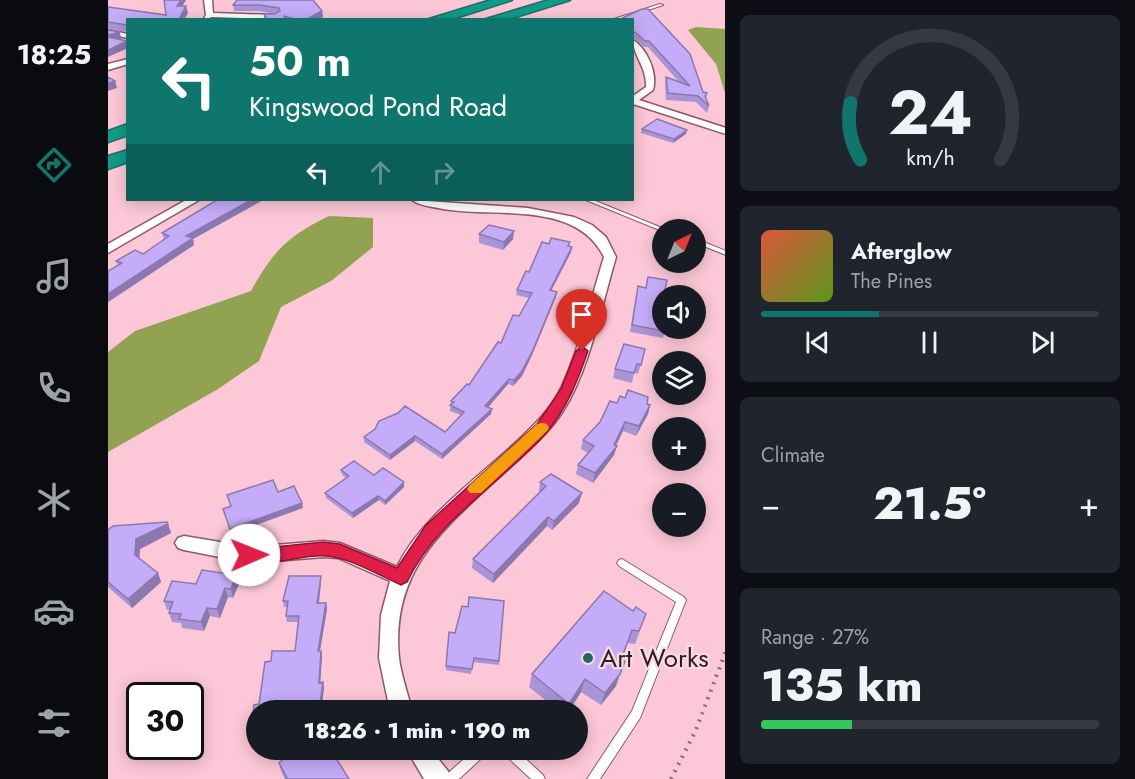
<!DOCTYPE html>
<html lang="en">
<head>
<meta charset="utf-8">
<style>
  body { margin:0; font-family:Jost,sans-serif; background:#20242c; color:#f1f3f6; height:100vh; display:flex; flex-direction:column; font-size:22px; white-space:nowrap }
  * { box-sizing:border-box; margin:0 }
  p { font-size:20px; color:#9ea1a6 }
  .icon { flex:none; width:33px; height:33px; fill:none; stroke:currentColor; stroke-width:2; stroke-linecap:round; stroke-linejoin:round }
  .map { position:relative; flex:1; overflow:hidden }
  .panel { display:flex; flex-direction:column; gap:15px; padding:15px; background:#0d0f14; width:410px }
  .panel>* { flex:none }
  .guide { position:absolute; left:18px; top:18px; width:508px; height:183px; border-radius:0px; box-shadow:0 3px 15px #0003; background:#0f766e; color:#fff; overflow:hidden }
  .needle { width:39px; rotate:43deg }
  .buttons { position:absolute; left:544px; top:219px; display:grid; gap:12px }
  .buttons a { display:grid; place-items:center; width:54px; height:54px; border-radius:50%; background:#171b24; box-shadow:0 3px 15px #0003; font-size:30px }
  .speed { position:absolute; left:18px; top:682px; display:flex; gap:12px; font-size:30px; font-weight:700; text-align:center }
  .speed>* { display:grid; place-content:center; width:78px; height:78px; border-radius:50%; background:#171b24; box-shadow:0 3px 15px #0003; line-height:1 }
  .speed .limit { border:3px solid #111; border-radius:9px; background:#fff; color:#111 }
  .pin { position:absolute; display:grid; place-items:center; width:51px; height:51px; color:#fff; margin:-62px -26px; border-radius:50% 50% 50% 0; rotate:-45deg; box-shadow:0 0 6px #0007 }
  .pin .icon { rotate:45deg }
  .me { position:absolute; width:66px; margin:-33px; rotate:89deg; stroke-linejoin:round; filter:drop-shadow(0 0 4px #0008) }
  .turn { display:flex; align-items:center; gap:21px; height:126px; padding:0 24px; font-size:27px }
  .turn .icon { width:78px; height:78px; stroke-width:2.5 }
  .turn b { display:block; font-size:42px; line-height:51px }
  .lanes { display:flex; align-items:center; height:57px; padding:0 24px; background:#0003; justify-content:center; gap:30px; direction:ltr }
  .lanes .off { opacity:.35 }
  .big { font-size:45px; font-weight:800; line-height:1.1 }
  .panel .tile { flex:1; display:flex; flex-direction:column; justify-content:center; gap:9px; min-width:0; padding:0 21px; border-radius:9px; background:#20242c }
  .panel .dial { align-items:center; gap:0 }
  .dial svg { height:156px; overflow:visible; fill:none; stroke:#363941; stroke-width:7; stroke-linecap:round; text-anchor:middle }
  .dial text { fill:#f1f3f6; stroke:none }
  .song { display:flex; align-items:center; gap:18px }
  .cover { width:72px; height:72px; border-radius:9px; background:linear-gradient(135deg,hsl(10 70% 55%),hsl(90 70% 35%)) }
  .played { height:6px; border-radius:3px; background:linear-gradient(90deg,#0f766e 35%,#363941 35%) }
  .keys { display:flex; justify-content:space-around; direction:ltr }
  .heat { display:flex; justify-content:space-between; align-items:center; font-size:33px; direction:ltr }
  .charge { height:9px; border-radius:4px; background:linear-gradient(90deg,#34c759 27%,#363941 0) }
  .trip { position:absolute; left:138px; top:700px; width:342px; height:60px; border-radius:30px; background:#171b24; box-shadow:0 3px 15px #0003; font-weight:800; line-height:60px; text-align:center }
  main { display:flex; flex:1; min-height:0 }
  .tab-bar { display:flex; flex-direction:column; width:108px; justify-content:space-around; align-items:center; background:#090b0e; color:#9ea1a6 }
  .tab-bar .icon { width:42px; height:42px }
  .tab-bar .active { color:#0f766e }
  .tab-bar b { font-size:27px; color:#f1f3f6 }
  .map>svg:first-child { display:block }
</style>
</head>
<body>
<main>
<nav class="tab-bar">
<b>18:25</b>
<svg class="icon active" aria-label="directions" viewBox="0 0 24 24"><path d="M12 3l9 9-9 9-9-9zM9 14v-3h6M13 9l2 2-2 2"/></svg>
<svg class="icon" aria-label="music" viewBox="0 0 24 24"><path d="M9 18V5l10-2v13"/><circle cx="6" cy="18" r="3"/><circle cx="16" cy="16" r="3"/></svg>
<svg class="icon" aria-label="phone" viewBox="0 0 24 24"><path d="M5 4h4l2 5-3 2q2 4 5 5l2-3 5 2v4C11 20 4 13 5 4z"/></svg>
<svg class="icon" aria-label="climate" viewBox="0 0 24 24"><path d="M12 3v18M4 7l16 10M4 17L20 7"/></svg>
<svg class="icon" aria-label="car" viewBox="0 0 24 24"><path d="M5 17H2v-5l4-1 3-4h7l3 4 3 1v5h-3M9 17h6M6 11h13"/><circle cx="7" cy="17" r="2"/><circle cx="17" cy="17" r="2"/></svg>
<svg class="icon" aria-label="filters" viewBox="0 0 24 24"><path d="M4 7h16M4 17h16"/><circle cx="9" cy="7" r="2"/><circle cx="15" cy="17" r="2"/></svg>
</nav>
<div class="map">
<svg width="618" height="779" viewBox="0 0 618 779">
  <rect width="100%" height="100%" fill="#fcc7d6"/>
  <path fill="#91a250" d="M588 27 617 29V93L608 64 580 30Z
    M221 216 265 218V247L223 281 173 307 151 361 110 389 0 452V352L27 331 143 291C165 251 180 236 221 216Z"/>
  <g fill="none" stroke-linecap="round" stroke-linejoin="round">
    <defs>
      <path id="service" d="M552 4 555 5 510 20H503Z
        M478 200H485L559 230H555V232L554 231Z
        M588 239 618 251V255L588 243Z
        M514 559 576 597 578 600 532 718 492 779H479L524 711 568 602 511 566 509 563 511 560Z
        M366 750H380L378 754 351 779H336L338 775Z
        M394 750H408L435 775 437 779H423L396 754Z"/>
      <path id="minor" d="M96 0H104L105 13 167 15 171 17 167 19 104 17 95 20 98 15Z
        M0 30 20 34V38L0 34Z
        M525 40C539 49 550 73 545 90L531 100 618 128V134L525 104V96L538 87C539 67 525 56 525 40Z
        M20 59V64L0 70V64Z
        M78 200H91L0 253V244Z
        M304 200 420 208 466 217 484 225 498 237 508 257C494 304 481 371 455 411 442 432 420 451 402 467 342 524 282 565 291 658 293 675 300 694 304 711H282L271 658 273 615 282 581 230 558 215 557 142 563 76 550 70 548 67 543 70 538 76 536 142 547 215 541 232 543 289 567C318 506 397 462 441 408 464 380 484 295 496 257 468 200 388 218 335 209 326 207 312 206 304 200Z
        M299 750H323L340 771 343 779H316Z"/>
      <path id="motorway" d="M383 0H404L341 20H318Z
        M441 0H462L398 20H375Z
        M20 124V135L0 142V131Z
        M20 150V162L0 169V156Z"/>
    </defs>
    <use href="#service" stroke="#91586b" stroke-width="2"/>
    <use href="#minor" stroke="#91586b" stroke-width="3"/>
    <use href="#motorway" stroke="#1d6f64" stroke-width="3"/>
    <path stroke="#8e6974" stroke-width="4" stroke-dasharray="2 6" stroke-linecap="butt" d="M563 779 587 732 618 651"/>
    <use href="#service" fill="#fff" fill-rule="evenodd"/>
    <use href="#minor" fill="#fff" fill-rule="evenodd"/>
    <use href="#motorway" fill="#119c87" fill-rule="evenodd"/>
  </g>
  <path fill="#a994d5" d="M56 0H78L74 6 80 13 20 20V32L0 28V7L58 15Z
    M129 0 214 11 215 17 210 20H156V14H168L151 11H126L125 5Z
    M534 9 595 92 599 93 598 99 601 106 599 113 588 102 558 100 557 83 558 77 571 82 540 47H536L526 38 525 39Z
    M534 129 578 134 565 143 533 133Z
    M109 200H155L85 239 86 245 0 302V271L10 265 8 261 35 254 56 239 54 233Z
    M371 234 405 239 395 250 371 243Z
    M462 242 461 246 464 247 463 252 443 291 448 297 424 355 414 376 405 386 400 384 380 407 384 409 383 414 334 459 307 441 282 460 256 442V437L337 432 353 415 342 411 343 401 361 385 393 343 411 316 421 298 408 295 409 290 441 244Z
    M530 286 554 308 557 328 555 338 522 332Z
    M537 349 530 374 526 373 524 383 505 378 507 369Z
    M509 403 539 404 542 405 540 414 528 436 515 431 508 445 509 446 506 455 485 483 468 474 470 465 480 453 473 449 475 440Z
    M233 470 266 475 296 482V487L277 505 271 500 245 518 218 498 217 493 238 478 234 475Z
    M432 482 471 503 444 530 439 526 385 583 364 568 365 559 432 492 431 491Z
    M59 522 63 533 32 549 31 558 50 573 53 582 24 608 0 587V530Z
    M181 576H213V582L211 603H218L219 609 212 651H213L214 656 212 682H215L216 688 213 711H148V728H145L144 722 146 705 151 704 157 662 163 661 164 651H187L190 622H179L178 616 179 607H176L175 601Z
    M88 584H131L125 598 120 597 112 618 102 616 96 631 74 628 73 623 64 622 61 613 62 610H59L56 601Z
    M396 601 391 665 365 662 363 674 338 670 341 632 347 633 360 607Z
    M525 611 538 614 527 644 519 643 513 660 508 686 493 705 473 692 461 711H451L421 687 424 674Z
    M214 753 177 779 173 771 171 763 186 755Z"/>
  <path fill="#8a78ae" d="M73 0H78L70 13 69 6Z
    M78 6 80 13 76 20 72 17Z
    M214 11 215 17 210 20H197Z
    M12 32 13 39 0 42V35Z
    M19 41 20 48 0 57V50Z
    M7 81 9 88 0 91V83Z
    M579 130 578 134 565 143 566 139Z
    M143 200H155L85 239 86 245 0 302V294L78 236Z
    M406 231 405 239 395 250 396 242Z
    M464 247 463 252 441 295 442 290Z
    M449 292 448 297 424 355 414 376 405 386 406 380Z
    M401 379 400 384 377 411V406Z
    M542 405 540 414 528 436 531 426Z
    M384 409 383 414 334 459V454Z
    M517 422 515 431 506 450 509 446 506 455 485 483 487 473 506 445Z
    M307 436V441L282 460V455Z
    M296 482V487L277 505V501Z
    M474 493 471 503 444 530 446 521Z
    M270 496 271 500 245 518 244 513Z
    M194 503 195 508 123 534 122 529Z
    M440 517 439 526 385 583 386 574Z
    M60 524 63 533 32 549 31 564 27 555 28 539Z
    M50 573 53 582 24 608 20 599Z
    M128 575 131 584 125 598 123 589Z
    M213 576V582L210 609 209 603Z
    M117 588 120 597 112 618 109 609Z
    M218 603 219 609 211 656 210 651Z
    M99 608 102 616 96 631 93 622Z
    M213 651 214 656 212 688 211 683Z
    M512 674 508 686 493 705 497 693Z
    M477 679 473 692 461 711H459L461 704Z
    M215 682 216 688 213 711H211Z"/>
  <path fill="#c5acf8" stroke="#8a78ae" stroke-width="1.5" d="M56 0H73L69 6H78L72 17 78 19 20 20V27L19 25 0 22V7L58 15Z
    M129 0H205L214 11 197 20H191L176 16 177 20H159L156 14H167L172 11 171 8 151 5H125Z
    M534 9H540L582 54 595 92 599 93 597 96 601 106 590 96 560 93 558 77 582 86 541 41H537L527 32 525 34V20H510Z
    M0 30 12 32 0 35Z
    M0 37 19 41 0 50Z
    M0 77 7 81 0 83Z
    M549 119 579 130 566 139 534 129Z
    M109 200H143L78 236 85 238 0 294V271L14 263 8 261 27 250 35 254 61 236 54 233Z
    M381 225 406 231 396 242 371 234Z
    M443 238 462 242 460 246 464 247 442 290 449 292 425 350 414 371 406 380 401 379 377 406 384 409 334 454 307 436 282 455 256 437 267 429 271 421 290 413 297 406 337 432 356 412 342 405 346 402 343 401 359 384 361 385 390 342 393 343 405 315 411 316 424 293 409 290 418 271 421 272 434 242 441 244Z
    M540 277 559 280 556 296H555L554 308H555V328H557L556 331 524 325 530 286 538 288Z
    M516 344 537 349 533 365 529 364 526 373 507 369Z
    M520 390 540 397 539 404 542 405 531 426 517 422 506 445 509 446 487 473 470 465 486 446 475 440 492 422 502 401 509 403 512 396 517 398Z
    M246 461 266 475 275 468 296 482 277 501 270 496 244 513 217 493 241 476 233 470Z
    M443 474 474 493 446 521 440 517 386 574 365 559 438 486 432 482Z
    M165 480 170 492 186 486 194 503 122 529 115 509 123 506 119 495Z
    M59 522 60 524 28 539 27 555 50 573 20 599 0 582V530L5 526Z
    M94 570 128 575 123 589 117 588 109 609 99 608 93 622 71 619 73 614 61 613 65 602 56 601 64 581 88 584Z
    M181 576H213L209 603H218L210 651H213L211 683 215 682 211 711H148V722H144L146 705 151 704 157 662 163 661 164 651H187L191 616H178L180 601H175Z
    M496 591 525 611 528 607 538 614 531 631 524 630 513 660 517 661 512 674 497 693 477 679 461 704 424 674Z
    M361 597 396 601 391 661 366 658 364 669 338 666 341 632 347 633 354 606 360 607Z
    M193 750H212L214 753 218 750H223L241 779H177L179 778 171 763 184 751 186 755Z"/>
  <path fill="#e11d48" stroke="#92132f" stroke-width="1.5" d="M474 346 480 351C470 380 459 408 439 432 393 484 330 518 299 582L293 585 287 582C266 573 242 558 218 556 192 554 162 569 136 560L133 555 136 550 215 542 232 544 289 568 318 525 429 424 453 389 468 351Z"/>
  <path fill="#f59e0b" d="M434 423 439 424 441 428 439 431 373 493H362L359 489 362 485 429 424Z"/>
  <circle fill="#21675b" stroke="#f8dce4" stroke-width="2" cx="480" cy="658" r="6"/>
  <g text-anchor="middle" stroke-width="4.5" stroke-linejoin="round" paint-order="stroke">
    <g font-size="26" fill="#331b23" stroke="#f8dce4" text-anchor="start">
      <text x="492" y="667">Art Works</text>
    </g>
  </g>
</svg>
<div class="buttons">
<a><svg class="needle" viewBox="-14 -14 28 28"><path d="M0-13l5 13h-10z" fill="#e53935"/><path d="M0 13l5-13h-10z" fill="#9ea1a6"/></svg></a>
<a><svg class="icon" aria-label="sound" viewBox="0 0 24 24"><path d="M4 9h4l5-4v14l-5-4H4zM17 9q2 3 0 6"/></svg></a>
<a><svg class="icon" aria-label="layers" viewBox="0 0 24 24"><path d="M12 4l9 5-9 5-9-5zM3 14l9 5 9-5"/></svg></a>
<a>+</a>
<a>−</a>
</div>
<div class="speed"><div class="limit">30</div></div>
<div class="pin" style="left:474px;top:351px;background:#d93025"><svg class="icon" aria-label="arrive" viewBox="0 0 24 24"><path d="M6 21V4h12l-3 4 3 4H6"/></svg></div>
<svg class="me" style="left:141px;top:555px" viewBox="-20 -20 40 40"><circle r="19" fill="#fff"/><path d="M0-13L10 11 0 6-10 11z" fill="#e11d48"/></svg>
<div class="trip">18:26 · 1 min · 190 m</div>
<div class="guide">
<div class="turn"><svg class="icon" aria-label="left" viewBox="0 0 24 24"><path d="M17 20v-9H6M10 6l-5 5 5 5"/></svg><div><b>50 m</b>Kingswood Pond Road</div></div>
<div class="lanes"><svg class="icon" aria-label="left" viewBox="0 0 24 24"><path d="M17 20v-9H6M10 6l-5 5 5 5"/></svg><svg class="icon off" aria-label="ahead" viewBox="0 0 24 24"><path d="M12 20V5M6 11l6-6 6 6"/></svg><svg class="icon off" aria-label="right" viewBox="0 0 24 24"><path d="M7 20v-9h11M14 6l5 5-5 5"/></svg></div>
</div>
</div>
<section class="panel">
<div class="tile dial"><svg viewBox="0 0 100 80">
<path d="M14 69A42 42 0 1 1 86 69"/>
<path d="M14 69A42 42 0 0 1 9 40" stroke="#0f766e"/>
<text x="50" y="56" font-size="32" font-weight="700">24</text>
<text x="50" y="72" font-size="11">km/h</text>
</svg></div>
<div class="tile">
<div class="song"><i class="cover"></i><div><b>Afterglow</b><p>The Pines</p></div></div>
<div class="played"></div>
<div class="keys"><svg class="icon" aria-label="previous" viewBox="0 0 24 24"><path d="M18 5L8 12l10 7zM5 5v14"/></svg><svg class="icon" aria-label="pause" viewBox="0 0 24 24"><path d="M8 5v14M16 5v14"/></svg><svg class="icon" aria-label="next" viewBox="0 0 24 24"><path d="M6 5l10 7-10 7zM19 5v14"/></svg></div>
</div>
<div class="tile"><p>Climate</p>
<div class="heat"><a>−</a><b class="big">21.5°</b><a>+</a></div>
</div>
<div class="tile"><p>Range · 27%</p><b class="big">135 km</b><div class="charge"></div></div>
</section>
</main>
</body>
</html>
